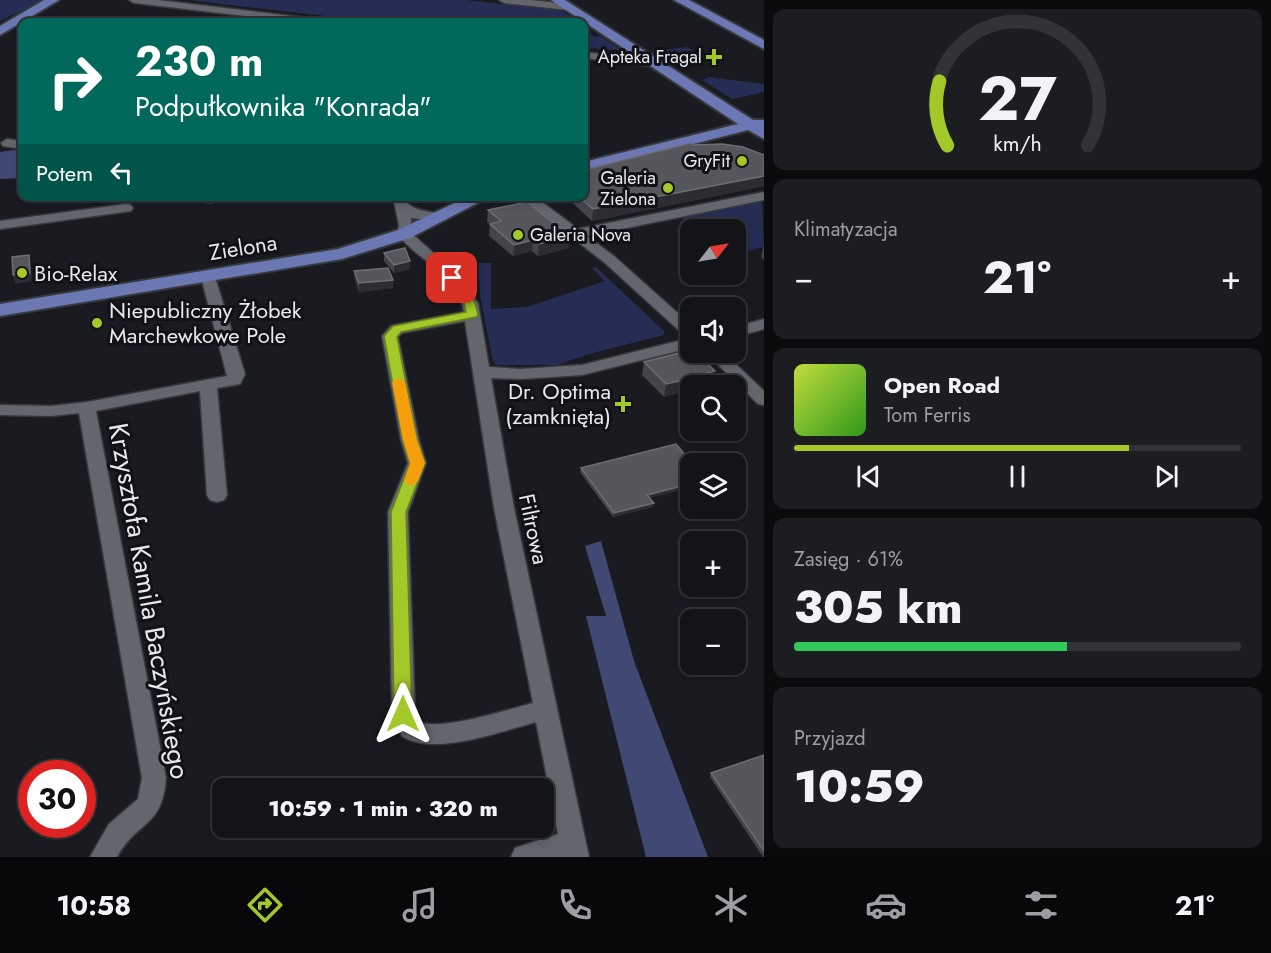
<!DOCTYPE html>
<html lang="pl">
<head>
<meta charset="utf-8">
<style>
  body { margin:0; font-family:Jost,sans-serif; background:#1c1d21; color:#f1f3f6; height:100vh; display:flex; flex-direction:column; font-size:22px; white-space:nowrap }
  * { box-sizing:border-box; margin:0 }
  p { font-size:20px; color:#9d9ea2 }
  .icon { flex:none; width:33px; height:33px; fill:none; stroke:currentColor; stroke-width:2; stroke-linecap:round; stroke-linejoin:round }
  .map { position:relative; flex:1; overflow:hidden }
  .sheet { display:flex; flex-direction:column; gap:9px; padding:9px; background:#0a0b0d; width:507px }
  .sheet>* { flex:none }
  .guide { position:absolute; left:18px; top:18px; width:570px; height:183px; border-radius:12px; box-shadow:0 3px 9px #0003,0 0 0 2px #323337; background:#00695c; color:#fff; overflow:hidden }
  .needle { width:39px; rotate:59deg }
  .fabs { position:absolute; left:680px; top:219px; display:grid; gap:12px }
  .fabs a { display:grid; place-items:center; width:66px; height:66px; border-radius:12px; background:#131418; box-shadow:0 3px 9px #0003,0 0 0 2px #323337; font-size:30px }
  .speed { position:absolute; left:18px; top:760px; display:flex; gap:12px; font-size:30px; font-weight:700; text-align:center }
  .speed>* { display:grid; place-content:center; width:78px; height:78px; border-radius:50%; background:#131418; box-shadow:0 3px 9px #0003,0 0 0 2px #323337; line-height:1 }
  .speed .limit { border:9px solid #d22; background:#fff; color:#111 }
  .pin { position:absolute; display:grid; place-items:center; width:51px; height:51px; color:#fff; margin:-26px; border-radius:12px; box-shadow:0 3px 9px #0006 }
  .me { position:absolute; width:66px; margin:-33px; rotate:0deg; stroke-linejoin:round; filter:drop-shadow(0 0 4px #0008) }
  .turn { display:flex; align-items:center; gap:21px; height:126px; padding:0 18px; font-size:27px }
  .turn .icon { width:78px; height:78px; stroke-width:2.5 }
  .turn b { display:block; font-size:42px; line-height:51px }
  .then { display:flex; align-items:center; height:57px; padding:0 18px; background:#0003; gap:12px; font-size:22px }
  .big { font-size:45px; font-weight:800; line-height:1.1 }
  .sheet .card { flex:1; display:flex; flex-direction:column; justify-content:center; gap:9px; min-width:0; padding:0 21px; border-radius:12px; background:#1c1d21 }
  .sheet .dial { align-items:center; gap:0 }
  .dial svg { height:156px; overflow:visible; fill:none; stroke:#323337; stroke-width:7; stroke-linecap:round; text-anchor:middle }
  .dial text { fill:#f1f3f6; stroke:none }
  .song { display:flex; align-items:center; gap:18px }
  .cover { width:72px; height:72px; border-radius:9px; background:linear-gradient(135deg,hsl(70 70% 55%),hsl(110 70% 35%)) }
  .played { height:6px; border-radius:3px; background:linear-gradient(90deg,#a2c929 75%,#323337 75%) }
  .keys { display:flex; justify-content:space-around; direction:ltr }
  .heat { display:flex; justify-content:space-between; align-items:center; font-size:33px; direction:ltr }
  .charge { height:9px; border-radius:4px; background:linear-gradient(90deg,#34c759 61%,#323337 0) }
  .trip { position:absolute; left:212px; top:778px; width:342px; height:60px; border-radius:12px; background:#131418; box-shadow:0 3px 9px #0003,0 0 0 2px #323337; font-weight:800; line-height:60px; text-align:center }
  .menu { display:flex; height:96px; justify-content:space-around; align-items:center; background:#08080a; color:#9d9ea2 }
  .menu .icon { width:42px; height:42px }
  .menu .on { color:#a2c929 }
  .menu b { font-size:27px; color:#f1f3f6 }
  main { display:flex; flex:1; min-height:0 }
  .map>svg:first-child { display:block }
</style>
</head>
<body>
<main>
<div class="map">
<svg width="764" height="857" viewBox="0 0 764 857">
  <rect width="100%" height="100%" fill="#191b20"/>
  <path fill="#252d55" d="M0 0H44C29 9 15 13 0 21Z
    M188 0H466L560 10 579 22H376Z
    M584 25 588 28 584 30 595 37 600 36 622 50 584 48Z
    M687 47 708 59C691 63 666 61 651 52Z
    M709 77 764 84V92L732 99 702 80Z
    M762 199 764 247 735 254V230L694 229 682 218 684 215Z
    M478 263H491V309L527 307 605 281 592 268 596 267 664 331V335L589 354 557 365H496L493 361 480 296Z"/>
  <path fill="#404974" d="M13 150 22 151V178L0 179V152Z
    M601 541 634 661 708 857H646L586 616H606L585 546Z"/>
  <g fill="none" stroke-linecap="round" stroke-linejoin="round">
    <defs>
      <path id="minor" d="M129 0H158L316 19 321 22H296L134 3Z
        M499 0H530L568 4 573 7 568 10 504 3Z
        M584 52 658 61 663 64 658 67 584 58Z
        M7 139 22 141V149L3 146 1 143Z
        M764 192V200L587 236 615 257 690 324V337L684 335 605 263 519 196H534L578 229Z
        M206 196H221L211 203 206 202 204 199Z
        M393 196H407L408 204C423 215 434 209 444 217L437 221 411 218V233L454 271 478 303 489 367 521 369 582 365 690 338V348L582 375 521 379 491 378 514 508 589 857H511L515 848 558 834 536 722C502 731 433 757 402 736L392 717 388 512 408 463 401 440 382 336 391 326 464 312C458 276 417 259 397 234L399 226ZM465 321 494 508 533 703C507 710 441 731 418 722L415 714 408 512 426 463 419 440 398 337 402 333Z
        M126 204 131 205 133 208 131 211 0 229V221Z
        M208 273 215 277 245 374 240 384 217 388 227 495 224 500 217 502 210 500 207 495 200 391 96 411 166 778C162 829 137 820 117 857H90L109 824 138 799 142 778 79 413 51 416 0 415V405L51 406 87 402 227 376 201 277Z
        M764 319V329L735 337V327Z
        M705 352H723L764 391V405L758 404Z"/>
      <path id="major" d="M44 0H59L0 35V26Z
        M551 0H565L753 120H764V139L748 130 584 172V162L738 124Z
        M674 0H689L764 40V49Z
        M469 196H491L410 238 342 259 0 316V304L338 249 398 230Z"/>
    </defs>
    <use href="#minor" stroke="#37383c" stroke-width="3"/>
    <use href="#major" stroke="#37383c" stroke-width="4"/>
    <use href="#minor" fill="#64666d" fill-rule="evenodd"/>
    <use href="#major" fill="#6c78b3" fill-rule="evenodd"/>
  </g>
  <path fill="#44454b" d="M694 145 764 155V186L592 221 565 196H584Z
    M488 210 570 236 569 248 538 256 532 251 513 256 489 236 490 224 487 222Z
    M764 244V260L761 257Z
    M384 253 410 261V269L394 273 384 261Z
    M354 271 393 288 359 292 355 279Z
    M644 362 712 383 664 397 642 375Z
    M690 464V468L687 469 650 498 654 503 653 507 613 517 580 472 581 468Z
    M764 755V857H763L710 777 711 773Z"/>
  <path fill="#2c2d33" d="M764 176V186L592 221 593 209Z
    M570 236 569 248 538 256 539 244Z
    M533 240 532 251 513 256 514 245Z
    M29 255 30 263 32 281 15 284 13 275Z
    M410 261V269L394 273V265Z
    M393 280V288L359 292V283Z
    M715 371 712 383 704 386H690V390L664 397 666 384Z
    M690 464V468L683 470 684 465Z
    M690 484V488L646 499 647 495Z
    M654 503 653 507 613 517 614 513Z"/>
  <path fill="#56575d" stroke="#6d6e73" stroke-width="1.5" d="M691 143 694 145 722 144 743 147 764 155V176L593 209 578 196H584V170Z
    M527 202 570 236 539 244 533 240 514 245 490 224 501 221 488 210Z
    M405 248 410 261 394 265 384 253Z
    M29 255 30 273 13 275 12 257Z
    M388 268 393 280 359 283 354 271Z
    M687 351 696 353 715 371 704 374 705 375 666 384 644 362Z
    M676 444 692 463 684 465 690 472V484L647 495 654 503 614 513 581 468Z
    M764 755V851L711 773Z"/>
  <path fill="#a2c929" stroke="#69831b" stroke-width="1.5" d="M452 275 456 276 475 303 478 315 476 317 401 332 397 337 417 440 425 463 406 512 412 714 409 719 403 721 397 719 394 714 391 512 410 463 403 440 384 336 393 326 466 312 464 303 447 278Z"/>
  <path fill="#f59e0b" d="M399 378 405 382 417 440 425 463 418 481 411 486 404 481 410 463 403 440 392 382Z"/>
  <g fill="#a2c929" stroke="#101217" stroke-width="2">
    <path d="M711 48h6v6h6v6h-6v6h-6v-6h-6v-6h6z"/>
    <circle cx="742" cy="161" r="6"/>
    <circle cx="668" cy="188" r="6"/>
    <circle cx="518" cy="235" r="6"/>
    <circle cx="22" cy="273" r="6"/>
    <circle cx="97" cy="323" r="6"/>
    <path d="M620 395h6v6h6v6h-6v6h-6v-6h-6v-6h6z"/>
  </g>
  <g text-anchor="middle" stroke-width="6" stroke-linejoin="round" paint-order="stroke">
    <g font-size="18" fill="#e8e9ed" stroke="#101217" text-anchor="end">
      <text x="702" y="63">Apteka Fragal</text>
      <text x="730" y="167">GryFit</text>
      <text x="656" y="184">Galeria<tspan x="656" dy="21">Zielona</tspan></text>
      <text x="530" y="241" text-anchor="start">Galeria Nova</text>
    </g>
    <g font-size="22" fill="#e8e9ed" stroke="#101217">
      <text transform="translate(243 247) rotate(-9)" y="8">Zielona</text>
      <text transform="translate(534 529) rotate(78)" y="8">Filtrowa</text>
    </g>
    <g font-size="22" fill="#e8e9ed" stroke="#101217" text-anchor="start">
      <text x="34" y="281">Bio-Relax</text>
      <text x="109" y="318">Niepubliczny Żłobek<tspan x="109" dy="25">Marchewkowe Pole</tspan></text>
      <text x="611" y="399" text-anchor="end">Dr. Optima<tspan x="611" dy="25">(zamknięta)</tspan></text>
    </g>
    <g font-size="27" fill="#e8e9ed" stroke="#101217">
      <text transform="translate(149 601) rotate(80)" y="9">Krzysztofa Kamila Baczyńskiego</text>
    </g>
  </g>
</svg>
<div class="fabs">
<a><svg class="needle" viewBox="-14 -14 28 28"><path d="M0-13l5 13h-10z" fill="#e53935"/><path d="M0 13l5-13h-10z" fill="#9d9ea2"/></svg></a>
<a><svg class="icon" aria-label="sound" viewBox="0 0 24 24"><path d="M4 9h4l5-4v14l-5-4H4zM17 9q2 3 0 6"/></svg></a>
<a><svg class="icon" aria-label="search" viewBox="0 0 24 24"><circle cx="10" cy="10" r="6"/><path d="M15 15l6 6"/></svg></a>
<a><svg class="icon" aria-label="layers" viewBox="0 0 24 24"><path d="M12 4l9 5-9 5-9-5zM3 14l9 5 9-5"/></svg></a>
<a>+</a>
<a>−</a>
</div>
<div class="speed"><div class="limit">30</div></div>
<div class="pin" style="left:452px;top:278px;background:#d93025"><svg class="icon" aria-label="arrive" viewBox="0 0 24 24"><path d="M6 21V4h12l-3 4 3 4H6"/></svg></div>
<svg class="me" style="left:403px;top:714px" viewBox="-20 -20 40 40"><path d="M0-17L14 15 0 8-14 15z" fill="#a2c929" stroke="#fff" stroke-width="4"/></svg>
<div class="trip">10:59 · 1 min · 320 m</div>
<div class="guide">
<div class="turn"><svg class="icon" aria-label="right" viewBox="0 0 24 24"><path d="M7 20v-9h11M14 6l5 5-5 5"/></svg><div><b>230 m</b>Podpułkownika &quot;Konrada&quot;</div></div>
<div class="then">Potem<svg class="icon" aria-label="left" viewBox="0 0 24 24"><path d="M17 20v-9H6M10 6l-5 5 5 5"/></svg></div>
</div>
</div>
<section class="sheet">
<div class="card dial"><svg viewBox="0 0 100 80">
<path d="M14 69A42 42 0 1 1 86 69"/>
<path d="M14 69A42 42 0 0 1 10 36" stroke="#a2c929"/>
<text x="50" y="56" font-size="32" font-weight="700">27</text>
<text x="50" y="72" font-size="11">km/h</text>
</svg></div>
<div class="card"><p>Klimatyzacja</p>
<div class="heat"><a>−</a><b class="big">21°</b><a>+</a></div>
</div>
<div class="card">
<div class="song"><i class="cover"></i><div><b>Open Road</b><p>Tom Ferris</p></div></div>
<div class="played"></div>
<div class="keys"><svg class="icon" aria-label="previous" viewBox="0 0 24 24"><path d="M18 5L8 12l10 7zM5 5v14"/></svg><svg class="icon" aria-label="pause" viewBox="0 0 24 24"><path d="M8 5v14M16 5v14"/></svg><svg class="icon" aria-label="next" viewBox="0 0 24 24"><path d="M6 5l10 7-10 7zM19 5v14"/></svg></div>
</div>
<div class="card"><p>Zasięg · 61%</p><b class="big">305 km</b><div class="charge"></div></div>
<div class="card"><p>Przyjazd</p><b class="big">10:59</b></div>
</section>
</main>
<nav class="menu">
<b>10:58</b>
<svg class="icon on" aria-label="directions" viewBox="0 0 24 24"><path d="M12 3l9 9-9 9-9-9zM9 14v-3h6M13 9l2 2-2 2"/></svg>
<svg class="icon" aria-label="music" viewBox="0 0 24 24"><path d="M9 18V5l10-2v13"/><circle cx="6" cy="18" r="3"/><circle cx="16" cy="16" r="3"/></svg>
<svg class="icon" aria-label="phone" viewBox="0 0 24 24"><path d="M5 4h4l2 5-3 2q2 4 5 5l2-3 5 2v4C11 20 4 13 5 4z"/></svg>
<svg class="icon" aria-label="climate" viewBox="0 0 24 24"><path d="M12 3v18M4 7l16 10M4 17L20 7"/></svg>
<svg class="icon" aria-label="car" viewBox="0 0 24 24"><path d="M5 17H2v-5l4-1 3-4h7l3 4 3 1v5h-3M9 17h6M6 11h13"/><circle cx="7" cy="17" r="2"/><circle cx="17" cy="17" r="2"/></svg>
<svg class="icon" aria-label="filters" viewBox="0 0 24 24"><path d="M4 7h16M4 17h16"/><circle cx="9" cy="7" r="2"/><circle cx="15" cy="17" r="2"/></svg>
<b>21°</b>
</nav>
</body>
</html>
